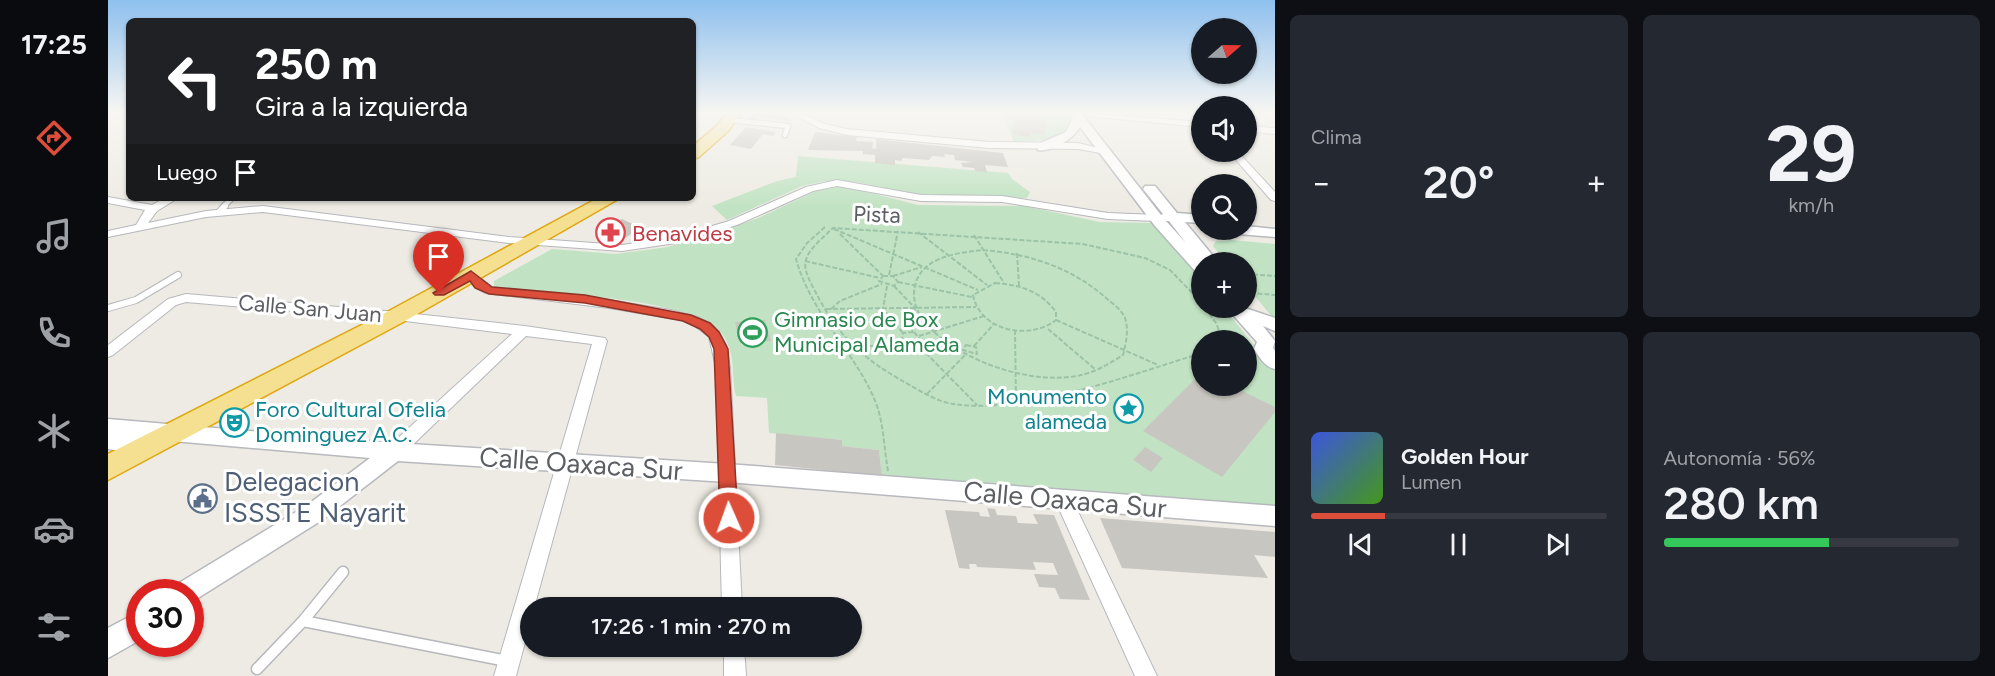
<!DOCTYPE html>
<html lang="es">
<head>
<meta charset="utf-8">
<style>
  body { margin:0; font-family:Figtree,sans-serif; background:#242831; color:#f1f3f6; height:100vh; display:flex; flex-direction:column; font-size:22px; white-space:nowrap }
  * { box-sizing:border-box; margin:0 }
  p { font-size:20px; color:#9ea1a6 }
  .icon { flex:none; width:33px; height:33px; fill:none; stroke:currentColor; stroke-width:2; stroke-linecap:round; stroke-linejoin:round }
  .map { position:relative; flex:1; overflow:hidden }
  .drawer { display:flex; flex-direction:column; gap:15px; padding:15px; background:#0d0f14; width:720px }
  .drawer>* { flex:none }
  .top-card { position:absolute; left:18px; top:18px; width:570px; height:183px; border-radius:9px; box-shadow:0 2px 4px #0004; background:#202124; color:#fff; overflow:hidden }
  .needle { width:39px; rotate:70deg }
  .tools { position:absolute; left:1083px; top:18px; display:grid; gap:12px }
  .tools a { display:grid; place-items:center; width:66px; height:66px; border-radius:50%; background:#171b24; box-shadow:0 2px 4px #0004; font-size:30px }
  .speed { position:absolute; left:18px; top:579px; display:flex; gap:12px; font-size:30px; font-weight:700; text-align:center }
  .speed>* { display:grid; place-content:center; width:78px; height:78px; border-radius:50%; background:#171b24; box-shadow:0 2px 4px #0004; line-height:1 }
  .speed .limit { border:9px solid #d22; background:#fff; color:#111 }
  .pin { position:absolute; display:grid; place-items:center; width:51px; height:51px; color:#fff; margin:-62px -26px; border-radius:50% 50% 50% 0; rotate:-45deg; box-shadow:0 0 6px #0007 }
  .pin .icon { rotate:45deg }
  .me { position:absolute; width:66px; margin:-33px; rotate:358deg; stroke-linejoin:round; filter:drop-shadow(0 0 4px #0008) }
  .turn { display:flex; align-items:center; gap:21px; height:126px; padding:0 30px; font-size:27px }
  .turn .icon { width:78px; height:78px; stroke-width:2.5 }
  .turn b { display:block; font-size:42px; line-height:51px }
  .then { display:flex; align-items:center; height:57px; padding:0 30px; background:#0003; gap:12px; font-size:22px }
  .big { font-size:45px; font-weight:600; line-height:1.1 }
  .drawer .card { flex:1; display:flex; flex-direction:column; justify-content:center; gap:9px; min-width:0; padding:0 21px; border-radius:9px; background:#242831 }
  .drawer .dial { align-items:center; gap:0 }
  .dial b { font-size:78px; line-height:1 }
  .song { display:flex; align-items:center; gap:18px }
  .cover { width:72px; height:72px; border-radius:9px; background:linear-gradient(135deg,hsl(230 70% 55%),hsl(100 70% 35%)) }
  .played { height:6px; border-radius:3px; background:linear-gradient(90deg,#dc4e3a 25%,#363941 25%) }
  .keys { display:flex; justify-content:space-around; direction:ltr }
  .heat { display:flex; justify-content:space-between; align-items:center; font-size:33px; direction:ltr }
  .charge { height:9px; border-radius:4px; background:linear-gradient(90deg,#34c759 56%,#363941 0) }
  .drawer .tiles { flex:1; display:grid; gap:15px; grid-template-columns:repeat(2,1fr) }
  .trip { position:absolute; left:412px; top:597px; width:342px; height:60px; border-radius:30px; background:#171b24; box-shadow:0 2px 4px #0004; font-weight:600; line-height:60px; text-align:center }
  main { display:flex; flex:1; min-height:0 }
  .tabs { display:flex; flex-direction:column; width:108px; justify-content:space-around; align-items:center; background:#090b0e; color:#9ea1a6 }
  .tabs .icon { width:42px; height:42px }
  .tabs .selected { color:#dc4e3a }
  .tabs b { font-size:27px; color:#f1f3f6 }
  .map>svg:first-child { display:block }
</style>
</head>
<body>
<main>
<nav class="tabs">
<b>17:25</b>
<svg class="icon selected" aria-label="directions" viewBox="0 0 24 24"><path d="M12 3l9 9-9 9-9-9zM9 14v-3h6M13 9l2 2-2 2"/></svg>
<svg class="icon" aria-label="music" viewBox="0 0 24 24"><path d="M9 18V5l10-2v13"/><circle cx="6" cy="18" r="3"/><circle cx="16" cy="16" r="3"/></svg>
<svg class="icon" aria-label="phone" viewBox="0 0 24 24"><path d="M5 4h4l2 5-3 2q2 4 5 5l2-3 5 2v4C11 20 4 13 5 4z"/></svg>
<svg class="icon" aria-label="climate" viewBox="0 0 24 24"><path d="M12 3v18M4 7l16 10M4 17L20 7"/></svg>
<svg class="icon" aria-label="car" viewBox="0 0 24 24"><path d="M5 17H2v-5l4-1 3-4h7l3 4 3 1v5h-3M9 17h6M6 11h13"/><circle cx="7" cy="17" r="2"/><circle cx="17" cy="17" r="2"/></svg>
<svg class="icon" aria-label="filters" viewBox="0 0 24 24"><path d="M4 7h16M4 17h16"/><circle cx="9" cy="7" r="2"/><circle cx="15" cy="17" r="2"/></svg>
</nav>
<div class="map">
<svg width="1167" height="676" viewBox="0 0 1167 676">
  <rect width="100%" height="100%" fill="#edebe3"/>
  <path fill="#c1e3c3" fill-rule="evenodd" d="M894 113H960L964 124C951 140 925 142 906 142Z
    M690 156 900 173 904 179 922 192 919 198 817 196 748 182 718 181 694 186 619 220 604 206 669 181 688 177Z
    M735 186 810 205 916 206 992 222 1048 223 1093 280 1094 308H1116L1167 371V509L774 476 771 450 734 446V440L661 433 659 398 628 396C623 375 628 354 615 335 589 296 433 295 386 286V281L444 249 508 254 560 247 648 219 708 191ZM1094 340H1138V386H1094Z
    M1124 240 1167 244V320L1139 287 1138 262H1118L1105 246 1108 241Z"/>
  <path fill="#c8c6c0" d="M644 113H673L684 121 649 117 648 120H640Z
    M908 115 938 119 936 135 923 133 922 137 904 134Z
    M638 127 668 132 665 136 655 134 643 149 622 145Z
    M707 132 749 137 748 141 765 142 764 148 768 149V139L895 153 900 167 877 165 879 172 867 171 866 168 855 167 853 163 865 162 847 160 846 155 836 154 837 157 824 156 821 160 794 158V161L787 160V165L767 163V155L755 154V151L700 150Z
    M514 219 533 228 507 244 488 234Z
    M657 320 663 341 632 343 627 322Z
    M1094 372V386H1124L1167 407V412L1114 477 1035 431Z
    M668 433 734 440V446L771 450 774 476 667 465Z
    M1037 447 1055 458 1043 472 1025 460Z
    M879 508 887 509 889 515 908 516 910 523 930 524 925 514 946 515 982 600 952 599 947 588 931 587 926 574 950 575 945 563 925 562 928 570 869 567 868 564H861L862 569 851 568 837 510 871 512 872 516 882 517Z
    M992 518 1167 532V557L1146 555 1160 578 1014 568Z"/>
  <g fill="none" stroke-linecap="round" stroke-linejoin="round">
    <defs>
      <path id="lane-far2" d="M622 120 680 126 677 135
        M115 207 124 198"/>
      <path id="lane-far1" d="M111 212 117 206
        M0 308 28 300 70 275"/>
      <path id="lane" d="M195 621 399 661
        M149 669 195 621 235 572"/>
      <path id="street" d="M683 113H693L717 124 739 129 881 142 970 143 1003 151 998 154 970 149 881 148 739 135 711 128Z
        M975 113 1094 122V127L978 116Z
        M1088 113H1094V117Z
        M1138 126 1167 128V134L1138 131Z
        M1121 152H1130L1167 192V201L1163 200Z
        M729 180 813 195 894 196 1000 213 1049 215 1054 218 1049 221 1000 219 894 202 813 201 729 186 705 191 629 225 568 243 514 251 401 243 155 212 98 217 0 237V231L28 225 37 210 0 203V197L44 205 57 198H70L49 211 40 223 98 211 155 206 401 237 514 245 567 237 621 221 698 187Z
        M363 271 384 287 501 300 563 310 589 317 603 324 611 332 618 345 622 367 634 608H614L608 367 601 337 587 326 573 320 501 308 377 293 368 288 357 275Z
        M78 294 289 312 417 326 497 338 499 341 426 608H423V620L408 676H386L484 344 418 336 292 457 286 458 280 457 278 452 280 447 404 334 289 320 78 302 68 305 5 355 0 357V345L60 299Z
        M956 493 962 495 1049 676H1027L947 500 950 495Z
        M616 646H636L638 676H616Z"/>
      <path id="secondary" d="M962 113H973L1053 215 1055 214 1035 189 1037 186H1047L1069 213 1094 215V223L1077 222 1105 256 1102 259 1094 260 1097 262H1094V274L1088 272 1047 226 972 127C965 139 944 152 930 150V144L958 132 965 118ZM1058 221H1061L1078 243Z
        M1138 226 1167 229V237L1130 234 1123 230H1138Z
        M1119 308H1137L1167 318V331L1155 326 1167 341 1165 348 1167 351V369C1157 367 1151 357 1146 349L1149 342Z
        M0 419 286 443 619 464 1167 506V526L619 482 290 461 214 520 82 603V592H67L71 583 198 506 262 458 30 438 44 441 47 447 44 453 36 455 0 449Z
        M32 611V640L0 658V628Z"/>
      <path id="highway" d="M619 113H633L620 131 591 157 585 159V146L610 125Z
        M490 198H512L297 321 0 480V454L281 311Z"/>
    </defs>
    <use href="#lane-far2" stroke="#b6b8bc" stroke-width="7"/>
    <use href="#lane-far1" stroke="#b6b8bc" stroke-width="8"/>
    <use href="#lane" stroke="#b6b8bc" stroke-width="13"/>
    <use href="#street" stroke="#b6b8bc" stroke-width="2"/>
    <use href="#secondary" stroke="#b7b9be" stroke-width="3"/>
    <use href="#highway" stroke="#dfa711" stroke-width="3"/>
    <path stroke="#9cc3a8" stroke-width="1.5" stroke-dasharray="4 2" stroke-linecap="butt" d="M930 113 942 118H956"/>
    <path stroke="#9cc3a8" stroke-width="2" stroke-dasharray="5 2" stroke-linecap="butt" d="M717 227 699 243 688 259C704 316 747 351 768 403 776 425 776 449 780 471
      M726 229 870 290
      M810 232 879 285
      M732 234 775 276
      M866 235 896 283
      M875 250C921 254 963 267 998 298 1005 304 1014 310 1017 318 1021 330 1018 343 1015 355 1001 364 986 373 969 376 922 384 859 363 824 330 814 321 806 308 806 294 807 258 846 253 875 250Z
      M909 253 911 286
      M697 261 772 278
      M1138 274 1167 276
      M781 275 790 231
      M775 276H785L790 282 786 286 771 281Z
      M785 276 814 267
      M790 282 864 297
      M887 283C912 285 933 291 948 312V320C921 341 872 331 865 295Z
      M779 286 775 309 795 333
      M786 286 807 308 804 331
      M1138 287 1144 293 1167 295
      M1094 303 1062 270 1037 258 975 244 725 228C689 261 691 262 714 304 733 338 758 360 791 379 808 388 826 401 845 404 916 415 1025 374 1094 353
      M1097 308 1108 323 1115 340
      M718 309 868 307
      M723 309 732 301 774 284
      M948 320 1050 365
      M940 329 988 370
      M907 330 908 402
      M806 332 812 339 805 344 794 340 795 333Z
      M811 336 876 316
      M808 343 869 405
      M858 345 868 347 869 354 855 350Z
      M866 346 886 324
      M747 349 794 340
      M819 394 859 353"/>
    <use href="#lane-far2" stroke="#fff" stroke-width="4.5"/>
    <use href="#lane-far1" stroke="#fff" stroke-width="6"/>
    <use href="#lane" stroke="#fff" stroke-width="10"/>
    <use href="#street" fill="#fff" fill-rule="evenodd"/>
    <use href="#secondary" fill="#fff" fill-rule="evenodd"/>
    <use href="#highway" fill="#f5e092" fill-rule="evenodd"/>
  </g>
  <linearGradient id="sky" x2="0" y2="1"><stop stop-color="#8ec0ee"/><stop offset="0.54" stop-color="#f7f6f2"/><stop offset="1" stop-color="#f7f6f2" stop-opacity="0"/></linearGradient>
  <rect width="1167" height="208" fill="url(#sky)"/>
  <path fill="#dc4e3a" stroke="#8f3326" stroke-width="1.5" d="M363 271 384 287 477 295 583 315 602 323 611 332 620 349 630 518 627 523 621 526 614 523 612 518 606 349 601 337 592 329 575 321 477 303 381 294 367 288 362 281 336 295H327L325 293Z"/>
  <defs>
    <symbol id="pharmacy-ring" viewBox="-11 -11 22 22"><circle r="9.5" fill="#fff" stroke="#e0444e" stroke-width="1.5"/><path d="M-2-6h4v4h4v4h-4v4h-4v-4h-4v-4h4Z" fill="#e0444e"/></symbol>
    <symbol id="stadium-ring" viewBox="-11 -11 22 22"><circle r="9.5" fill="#fff" stroke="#2e9e5b" stroke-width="1.5"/><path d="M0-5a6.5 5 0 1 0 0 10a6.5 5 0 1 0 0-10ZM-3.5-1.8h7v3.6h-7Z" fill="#2e9e5b"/></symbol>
    <symbol id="sight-ring" viewBox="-11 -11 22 22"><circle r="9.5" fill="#fff" stroke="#0f9aa8" stroke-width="1.5"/><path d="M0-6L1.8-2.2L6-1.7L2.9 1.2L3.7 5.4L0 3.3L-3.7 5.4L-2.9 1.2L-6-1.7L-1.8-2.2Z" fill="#0f9aa8"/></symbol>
    <symbol id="theatre-ring" viewBox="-11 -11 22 22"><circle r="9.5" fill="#fff" stroke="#0f9aa8" stroke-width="1.5"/><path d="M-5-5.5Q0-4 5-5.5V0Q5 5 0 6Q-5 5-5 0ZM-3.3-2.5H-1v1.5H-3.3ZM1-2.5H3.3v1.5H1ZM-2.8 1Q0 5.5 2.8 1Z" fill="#0f9aa8"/></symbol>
    <symbol id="civic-ring" viewBox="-11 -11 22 22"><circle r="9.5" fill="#fff" stroke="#5c6f8a" stroke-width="1.5"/><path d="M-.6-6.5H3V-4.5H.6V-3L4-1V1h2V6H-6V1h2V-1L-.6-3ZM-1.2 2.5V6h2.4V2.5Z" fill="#5c6f8a"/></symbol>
  </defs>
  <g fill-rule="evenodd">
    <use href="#pharmacy-ring" x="486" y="216" width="33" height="33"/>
    <use href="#stadium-ring" x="628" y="316" width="33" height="33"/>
    <use href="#sight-ring" x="1004" y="392" width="33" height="33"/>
    <use href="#theatre-ring" x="110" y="406" width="33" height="33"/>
    <use href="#civic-ring" x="78" y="482" width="33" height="33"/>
  </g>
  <g text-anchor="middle" stroke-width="6" stroke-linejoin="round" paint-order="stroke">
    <g font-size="22" fill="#5b5e63" stroke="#fff">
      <text transform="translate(769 214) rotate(2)" y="8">Pista</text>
      <text transform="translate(202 308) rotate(5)" y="8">Calle San Juan</text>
    </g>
    <g font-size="22" fill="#be3a42" stroke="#fff" text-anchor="start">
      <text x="524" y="241">Benavides</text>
    </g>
    <g font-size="22" fill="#27864d" stroke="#fff" text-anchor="start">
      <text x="666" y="327">Gimnasio de Box<tspan x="666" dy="25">Municipal Alameda</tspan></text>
    </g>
    <g font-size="22" fill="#0d838f" stroke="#fff" text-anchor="end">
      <text x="999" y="404">Monumento<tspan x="999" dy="25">alameda</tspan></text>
      <text x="147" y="417" text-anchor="start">Foro Cultural Ofelia<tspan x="147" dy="25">Dominguez A.C.</tspan></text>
    </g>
    <g font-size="27" fill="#5b5e63" stroke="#fff">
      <text transform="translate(473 464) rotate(4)" y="9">Calle Oaxaca Sur</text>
      <text transform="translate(957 500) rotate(5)" y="9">Calle Oaxaca Sur</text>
    </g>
    <g font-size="27" fill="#4e5e75" stroke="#fff" text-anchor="start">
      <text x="116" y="491">Delegacion<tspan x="116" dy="31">ISSSTE Nayarit</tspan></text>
    </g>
  </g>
</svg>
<div class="tools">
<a><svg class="needle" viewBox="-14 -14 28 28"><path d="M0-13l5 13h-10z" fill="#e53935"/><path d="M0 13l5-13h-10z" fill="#9ea1a6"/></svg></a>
<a><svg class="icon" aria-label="sound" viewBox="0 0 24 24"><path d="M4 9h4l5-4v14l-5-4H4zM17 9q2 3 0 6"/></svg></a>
<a><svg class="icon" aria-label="search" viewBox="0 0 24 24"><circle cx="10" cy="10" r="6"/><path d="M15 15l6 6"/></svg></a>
<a>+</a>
<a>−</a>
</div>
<div class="speed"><div class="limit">30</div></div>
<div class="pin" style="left:331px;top:293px;background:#d93025"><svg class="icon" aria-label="arrive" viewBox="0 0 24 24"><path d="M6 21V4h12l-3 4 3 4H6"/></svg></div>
<svg class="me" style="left:621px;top:518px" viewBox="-20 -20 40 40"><circle r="17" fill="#dc4e3a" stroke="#fff" stroke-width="3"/><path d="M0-11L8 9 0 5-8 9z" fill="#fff"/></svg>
<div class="trip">17:26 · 1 min · 270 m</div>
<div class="top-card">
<div class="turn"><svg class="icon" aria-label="left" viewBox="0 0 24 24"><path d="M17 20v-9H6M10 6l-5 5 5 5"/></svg><div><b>250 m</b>Gira a la izquierda</div></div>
<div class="then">Luego<svg class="icon" aria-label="arrive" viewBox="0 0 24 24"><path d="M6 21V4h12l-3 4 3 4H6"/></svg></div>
</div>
</div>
<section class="drawer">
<div class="tiles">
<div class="card"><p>Clima</p>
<div class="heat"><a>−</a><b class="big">20°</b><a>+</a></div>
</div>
<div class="card dial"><b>29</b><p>km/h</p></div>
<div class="card">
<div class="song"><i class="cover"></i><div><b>Golden Hour</b><p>Lumen</p></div></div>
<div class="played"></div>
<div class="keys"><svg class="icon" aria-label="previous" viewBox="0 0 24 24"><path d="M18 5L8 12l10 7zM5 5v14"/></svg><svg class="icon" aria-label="pause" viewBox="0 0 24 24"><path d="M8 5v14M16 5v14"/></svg><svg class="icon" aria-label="next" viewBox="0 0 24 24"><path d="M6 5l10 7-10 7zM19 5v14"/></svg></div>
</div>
<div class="card"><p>Autonomía · 56%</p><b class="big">280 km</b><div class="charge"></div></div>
</div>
</section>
</main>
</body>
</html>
